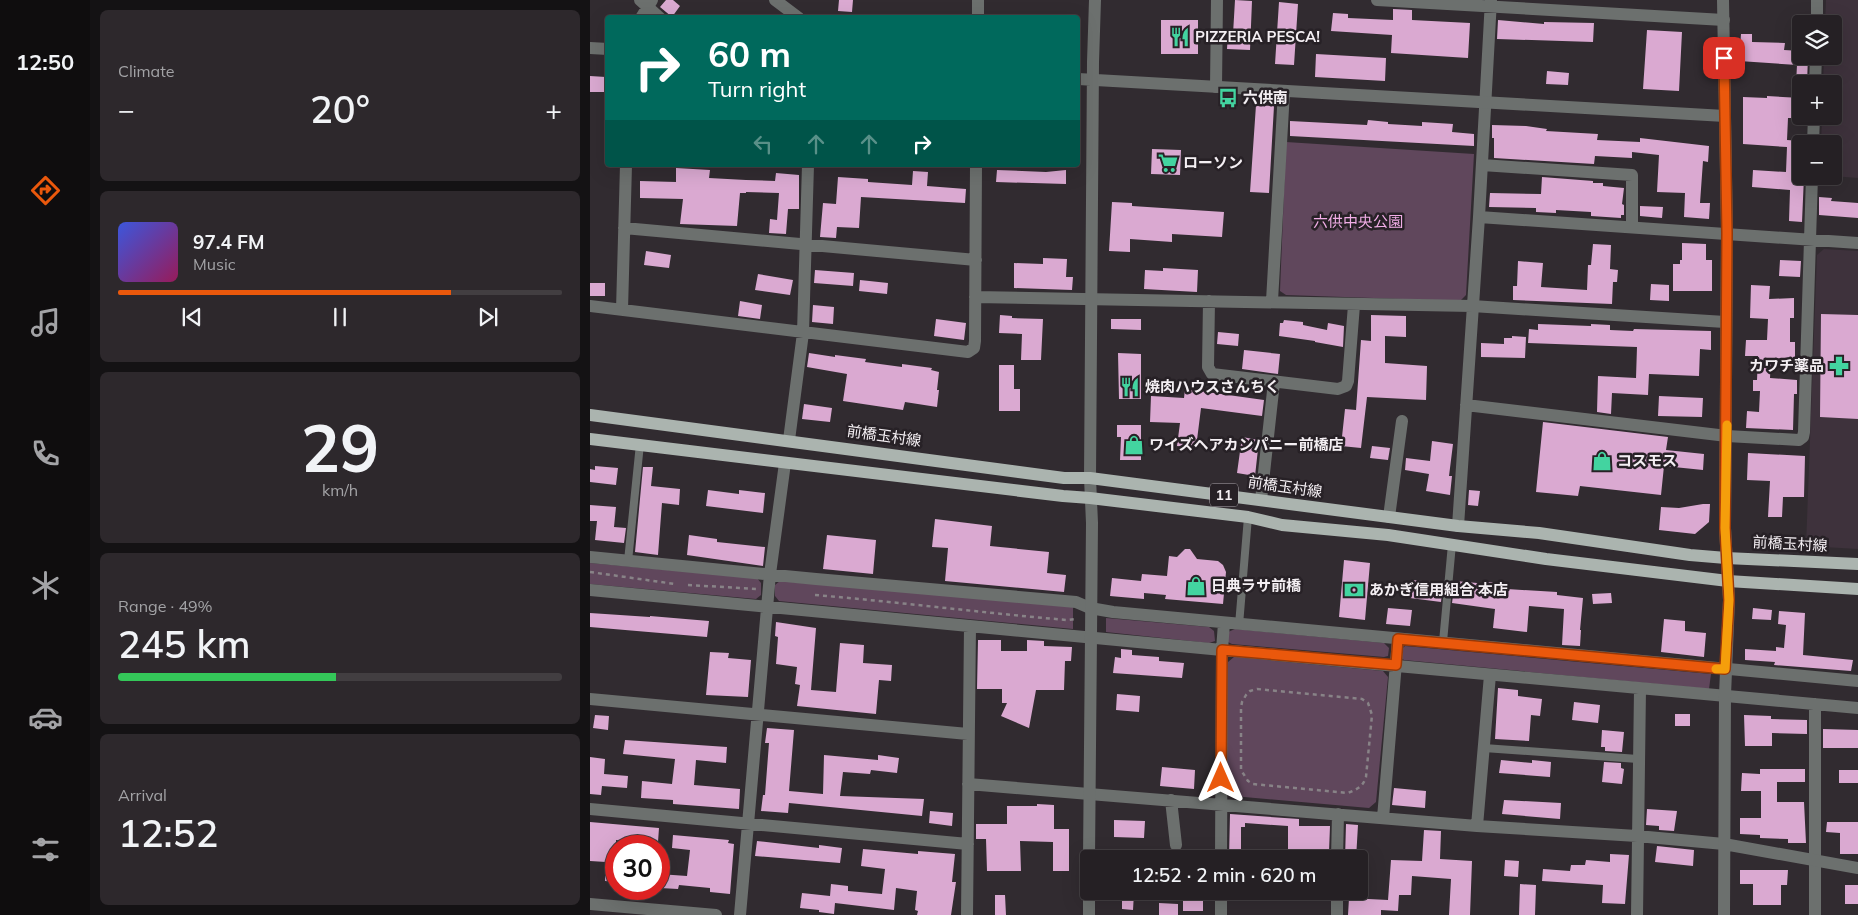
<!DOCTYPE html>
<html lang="en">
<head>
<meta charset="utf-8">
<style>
  body { margin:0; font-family:Mulish,"Noto Sans JP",sans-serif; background:#2d282c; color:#f1f3f6; height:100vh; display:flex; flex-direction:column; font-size:19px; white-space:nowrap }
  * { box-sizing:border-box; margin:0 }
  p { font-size:16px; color:#a3a3a6 }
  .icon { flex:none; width:28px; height:28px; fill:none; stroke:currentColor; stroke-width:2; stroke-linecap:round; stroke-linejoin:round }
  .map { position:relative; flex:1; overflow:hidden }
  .side { display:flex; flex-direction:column; gap:10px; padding:10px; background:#141214; width:500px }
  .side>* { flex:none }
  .banner { position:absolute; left:15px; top:15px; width:475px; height:152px; border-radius:5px; box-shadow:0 5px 20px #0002,0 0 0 1px #423e41; background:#00695c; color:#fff; overflow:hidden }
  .tools { position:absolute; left:1202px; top:15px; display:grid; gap:10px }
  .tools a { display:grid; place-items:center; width:50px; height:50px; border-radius:5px; background:#252024; box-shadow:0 5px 20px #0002,0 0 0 1px #423e41; font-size:25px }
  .speed { position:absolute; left:15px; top:835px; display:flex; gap:10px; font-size:25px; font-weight:700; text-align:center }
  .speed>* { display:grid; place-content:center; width:65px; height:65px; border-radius:50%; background:#252024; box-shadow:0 5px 20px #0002,0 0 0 1px #423e41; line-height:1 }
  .speed .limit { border:8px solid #d22; background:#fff; color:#111 }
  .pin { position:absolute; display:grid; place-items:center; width:42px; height:42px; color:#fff; margin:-21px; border-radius:10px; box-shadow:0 2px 8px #0006 }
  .me { position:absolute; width:55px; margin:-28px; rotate:0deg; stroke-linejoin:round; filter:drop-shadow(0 0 4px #0008) }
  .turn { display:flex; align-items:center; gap:18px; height:105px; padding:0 20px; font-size:22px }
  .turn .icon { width:65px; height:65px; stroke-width:2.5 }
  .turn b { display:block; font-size:35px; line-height:42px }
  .lanes { display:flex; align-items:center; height:48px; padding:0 20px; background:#0003; justify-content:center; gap:25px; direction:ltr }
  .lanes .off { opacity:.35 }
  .big { font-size:38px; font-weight:600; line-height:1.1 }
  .side .tile { flex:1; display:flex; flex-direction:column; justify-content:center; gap:8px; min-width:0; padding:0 18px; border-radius:8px; background:#2d282c }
  .side .dial { align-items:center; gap:0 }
  .dial b { font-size:65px; line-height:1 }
  .song { display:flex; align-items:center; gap:15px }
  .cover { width:60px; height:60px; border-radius:8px; background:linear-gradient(135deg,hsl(230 70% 55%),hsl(330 70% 35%)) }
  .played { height:5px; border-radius:2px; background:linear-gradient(90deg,#ea580c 75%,#423e41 75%) }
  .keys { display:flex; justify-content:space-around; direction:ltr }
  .heat { display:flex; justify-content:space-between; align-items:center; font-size:28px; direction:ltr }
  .charge { height:8px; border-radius:4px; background:linear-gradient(90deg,#34c759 49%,#423e41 0) }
  .trip { position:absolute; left:490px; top:850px; width:288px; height:50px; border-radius:5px; background:#252024; box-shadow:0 5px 20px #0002,0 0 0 1px #423e41; font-weight:600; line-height:50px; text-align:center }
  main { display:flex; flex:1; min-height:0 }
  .tabs { display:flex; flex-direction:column; width:90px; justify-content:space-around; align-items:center; background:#0f0d0e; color:#a3a3a6 }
  .tabs .icon { width:35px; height:35px }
  .tabs .on { color:#ea580c }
  .tabs b { font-size:22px; color:#f1f3f6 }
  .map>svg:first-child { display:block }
</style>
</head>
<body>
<main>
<nav class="tabs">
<b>12:50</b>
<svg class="icon on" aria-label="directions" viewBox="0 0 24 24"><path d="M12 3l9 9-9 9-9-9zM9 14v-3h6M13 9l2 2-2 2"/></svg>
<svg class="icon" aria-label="music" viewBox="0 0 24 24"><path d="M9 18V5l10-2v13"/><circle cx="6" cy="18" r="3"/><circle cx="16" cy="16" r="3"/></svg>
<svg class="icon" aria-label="phone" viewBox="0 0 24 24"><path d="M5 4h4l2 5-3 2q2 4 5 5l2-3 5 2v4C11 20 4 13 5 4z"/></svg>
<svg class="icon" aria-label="climate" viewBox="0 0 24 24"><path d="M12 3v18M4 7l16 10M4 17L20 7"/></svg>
<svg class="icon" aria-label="car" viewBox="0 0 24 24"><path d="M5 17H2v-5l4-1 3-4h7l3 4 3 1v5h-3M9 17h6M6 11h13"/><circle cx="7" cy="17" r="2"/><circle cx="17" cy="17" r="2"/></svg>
<svg class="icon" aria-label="filters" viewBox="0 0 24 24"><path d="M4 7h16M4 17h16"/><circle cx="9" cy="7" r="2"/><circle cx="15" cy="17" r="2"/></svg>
</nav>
<section class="side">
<div class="tile"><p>Climate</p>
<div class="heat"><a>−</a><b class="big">20°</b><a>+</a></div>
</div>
<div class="tile">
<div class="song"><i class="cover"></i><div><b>97.4 FM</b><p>Music</p></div></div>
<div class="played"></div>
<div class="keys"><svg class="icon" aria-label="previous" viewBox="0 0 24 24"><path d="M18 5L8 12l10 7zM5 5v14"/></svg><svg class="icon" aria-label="pause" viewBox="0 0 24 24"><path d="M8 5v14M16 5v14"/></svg><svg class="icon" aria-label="next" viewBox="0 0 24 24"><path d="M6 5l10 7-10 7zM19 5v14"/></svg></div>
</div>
<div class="tile dial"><b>29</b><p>km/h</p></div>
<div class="tile"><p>Range · 49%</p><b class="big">245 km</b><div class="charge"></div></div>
<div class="tile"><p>Arrival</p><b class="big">12:52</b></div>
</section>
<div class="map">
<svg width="1268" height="915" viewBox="0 0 1268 915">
  <rect width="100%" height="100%" fill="#312b30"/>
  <path fill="#3e323c" d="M1236 0H1268V178L1242 176H1244V144H1231L1232 116H1244V84H1233L1234 56H1244V24H1235Z
    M1234 249 1268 251V549L1216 546 1227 255Z"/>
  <path fill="#60475c" d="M696 142 884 154 876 295 870 301 696 295 690 291Z
    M0 563 167 578 171 583V595L166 599 0 584Z
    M190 581 483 607V629L189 601 185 596V585Z
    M516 618 619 627 624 631 625 641 619 643 516 632Z
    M645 629 794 643 799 648 798 656 794 657 642 644 638 642V632Z
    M815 646 1121 674 1119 689 814 660 811 658 812 649Z
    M644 657 793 671 798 677 786 802 779 808 643 796 637 790 638 662Z"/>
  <path fill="#daa9d1" d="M76 0H83L90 6 82 17 70 7Z
    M249 0H263L262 12 248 11Z
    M645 0 662 1 660 50 637 49 638 33 643 34Z
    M689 2 708 4 704 65 685 64Z
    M803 9 822 10V20L880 23 878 58 801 53 802 35 741 31 743 13 758 14V18L803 20Z
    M571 20H608V54H571Z
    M908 20 954 24V22L1004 23 1003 42 907 39Z
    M1057 30 1092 32 1089 91 1053 89Z
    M1151 34H1162V42L1195 43 1194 50 1211 51V56H1218L1217 84H1206L1207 65 1149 61Z
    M726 54 796 58 795 81 725 77Z
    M957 71 979 73 978 85 956 84Z
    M0 76 16 77V92H0Z
    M1177 96 1211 98V118H1198L1197 140 1211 141V176H1214L1212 222 1199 221 1200 190 1162 187 1163 170 1196 172 1197 147 1153 144V97L1177 98Z
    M666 105 684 106 679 193 660 192Z
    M778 120 798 122V124L832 126V122L863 124 862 132 884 134V146L700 136V121L777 125Z
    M902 125 936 126 957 129 956 131 1008 134 1007 140 1050 142V138L1119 146 1118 162 1113 161 1110 203H1120L1119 219 1094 217 1095 193 1067 192 1069 155 1042 152V158L1005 156 1004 164 904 158V138H902Z
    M562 149 591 150 590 175 561 174Z
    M86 168 120 170 119 178 156 180 185 181 186 173 209 175V209H198L196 234 179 233 180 219 187 220 189 193 156 192V193H150L147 226 90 224 93 199 50 198V181L86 182Z
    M407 170 456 172 476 170V184L406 182Z
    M323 171 338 172 337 186 376 189 375 203 271 197 269 228 247 227 246 238 230 237 233 203 246 204 248 177 278 179V182L322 185Z
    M952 177 1003 181V183H1013V186L1034 188 1032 204 1034 205V215H1031V218L1001 216V212L966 210V213L946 212V208L899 207 900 193 951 194Z
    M1229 197 1242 198 1241 201 1268 203V218L1229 215Z
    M522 202 542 203V206L634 212 632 237 582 234V242L540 239V252L519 251Z
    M1050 206 1073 207 1072 218 1050 216Z
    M1092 243 1116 244V260H1122V291H1083V264H1090V260H1092Z
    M1003 244 1021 245 1020 269 1028 270 1027 282H1023L1022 304 923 300V286H927L928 261 953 263 951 287 997 290 998 265H1001Z
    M56 251 81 255 79 268 54 265Z
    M453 258 477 259 476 277H483L482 290 424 288V263L453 264Z
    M1190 260 1211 261 1210 277 1189 276Z
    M573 268 608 270 607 292 554 289 555 270 573 271Z
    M225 270 264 273 263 286 224 283Z
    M168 274 203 280 200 295 165 290Z
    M270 280 298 283 297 294 269 291Z
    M0 283H15V296H0Z
    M1061 284 1079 285V301L1060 300Z
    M1161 285 1180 286 1179 299 1204 298V318H1200V342H1205V359L1181 358 1180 378 1207 380V394H1204L1203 430 1156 428 1157 411 1169 412 1170 391H1163V380H1167L1168 356H1155L1156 340H1177L1178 319 1160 318Z
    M150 301 172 305 170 319 148 316Z
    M223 305 244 307 243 324 222 322Z
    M1231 314 1268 315V419L1230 417Z
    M410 315 422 316V318L453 319 451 360H431L432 334 409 333Z
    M781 315 816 316V337L795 336V363L837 366 836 400 777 397 771 448 751 446 755 409 766 410 771 340 781 341Z
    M346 319 376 323 374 340 344 336Z
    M521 319H551V330L521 329Z
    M694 320 713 322V325L737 330 738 323 754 326 753 347 725 342V341L689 336 690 323H693Z
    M948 324 1001 326V324L1020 325V330L1043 331 1044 329 1121 331V350L1110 349 1109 376 1059 374 1058 395 1022 393 1021 414 1007 412 1008 376 1046 378 1047 347 938 343 939 329 948 330Z
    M628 332 649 334 648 346 627 344Z
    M922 336 936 337 935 358 891 357V343L914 344V338H922Z
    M654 350 690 354 688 374 652 369Z
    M219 353 245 357V355L276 359 275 362 312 367V364L342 368 341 370 349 372 347 390H349L347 407 315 402 313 410 253 401 257 374 217 367Z
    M528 353 551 354V399H529Z
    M409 365H424V389H430V411H409Z
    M595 389 674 400 672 416 611 408 606 448 587 446 590 423 560 422 561 396 594 398Z
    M1069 396 1113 398 1112 417 1068 416Z
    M214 404 242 408 240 422 212 419Z
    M953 422 1078 437 1076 450 1114 454 1113 470 1074 466 1071 495 990 486 988 496 946 492Z
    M527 425H551V460H530L531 437H527Z
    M652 437 669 440 665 476 647 473Z
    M842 441 863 444 859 476H862L860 495 836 491 839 474 815 470 816 458 840 461Z
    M782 446 800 448 798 460 780 458Z
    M1158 453 1215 456 1214 497H1193L1192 517H1178L1180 481 1157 480Z
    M5 466 28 468 26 485 0 482V469L5 470Z
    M53 467H63L61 486 90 489 89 505 72 503 68 555 45 552Z
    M118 490 149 494V490L175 493 173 513 116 506Z
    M879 490 890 491 888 506 878 505Z
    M1113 504H1120L1119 522 1105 534 1069 530 1071 507 1089 508Z
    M0 505 26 507 24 527 36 528 34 543 5 540 7 521H0Z
    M345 519 402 526 400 546 459 552 457 573 476 575 474 592 355 581 358 548 342 547Z
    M99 535 127 539V542L175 547 173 566 97 555Z
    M237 535 286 540 283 574 233 569Z
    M595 549H600L607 559 628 561 633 565 636 572 633 604 575 599 576 595 554 593V599L520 596 522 578 551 581 552 574 577 576 579 556 587 557Z
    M754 560 780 563 775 620 749 617Z
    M822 580 853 583 851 602 820 598Z
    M865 581 898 584V582L917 584V589L967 592V595L993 598 990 630H991L990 646 972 645 974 609 939 606 937 632 903 628 905 609 862 603Z
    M1021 593 1022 603 1003 604 1002 594Z
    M798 608 822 610 820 626 796 624Z
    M1163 608 1182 610 1181 620 1162 619Z
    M1189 611 1215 613 1213 655 1263 660 1261 671 1184 665 1185 662 1155 660V649L1186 651V647L1194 648 1196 625 1188 624Z
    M0 613 60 617V616L119 621 117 637 0 627Z
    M1074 619 1095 621V631L1116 633 1114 657 1071 652Z
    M186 622 226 628 221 690 246 692 250 643 274 645 273 663 302 665 301 681 289 680 286 714 207 706 210 685 205 684 207 667 186 664 188 637 185 636Z
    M388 640H411V651H437V640L454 641V646L482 647 481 661H475L474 690H446L439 728 411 716 417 703H412V689H387Z
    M531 649 542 650V655L569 657V661L594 663 592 678 523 673 525 657 531 658Z
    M120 652 139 653 138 658 161 660 158 697 116 695Z
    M908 688 928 690V696L952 699 950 716 941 715 939 741 905 739Z
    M527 694 550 696 549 712 526 710Z
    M984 702 1010 705 1008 723 982 720Z
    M1085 714H1100V726H1085Z
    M5 715 19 716 18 730 3 728Z
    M1154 715 1181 716V719L1217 720V734L1182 733V746H1155Z
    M177 728 204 730 199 791 233 794 234 755 288 760V755L309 758 307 773 281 770 280 774 253 772 250 796 334 799 332 816 199 803 198 813 171 811 173 795H175L179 743H175Z
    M1233 729 1268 730V748H1233Z
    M1012 730 1034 732 1032 752 1015 751V747H1011Z
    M35 740 137 747 136 763 106 760 104 785 150 789 149 809 83 804V800L51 798 52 781 82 784 85 759 33 754Z
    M0 757 15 759 14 774 38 776 37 788 12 786 11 795 0 794Z
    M911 760 942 763V760L961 762 960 777 909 773Z
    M1014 762 1031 763V768L1034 769 1032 784 1012 782Z
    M572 767 605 770 604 789 570 786Z
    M1170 769H1215V782H1187V802H1214L1216 843H1198V839L1170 838V835L1150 834V818H1171V791H1151L1152 773 1170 774Z
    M1249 770H1268V783H1249Z
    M804 788 836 791 835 808 802 805Z
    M914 800 971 803 970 819 912 814Z
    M447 804 464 805V829H479V871H463V842L430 841 431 871H397L396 839H386V824H417V806H447Z
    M1057 809 1087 811 1084 831 1069 830V826L1056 825Z
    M340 811 363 813 362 826 339 823Z
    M640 814 709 819V826H740L739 852 698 851V826L655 823V827H651V859H639Z
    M524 820 555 821 554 838 524 837Z
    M0 822 69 828 68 842 36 839V841L26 840V882L15 881 16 862 0 861Z
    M1237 822H1268V854H1250V833L1236 832Z
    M756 824 768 825 766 859H755Z
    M834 830 851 831 850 859 882 861 880 915H859L861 879 822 876 821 895H809L808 911 791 910V915H758L759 898 798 900 801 860 832 861Z
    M83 835 139 840 138 843 144 844 140 894 120 892V888L89 885 88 889 70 888 69 874 97 876 100 850 82 848Z
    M167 841 229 848V845L252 848 250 863 165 856Z
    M1067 846 1104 850 1103 866 1065 862Z
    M273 849 328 854V851L365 854 362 882H366L361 915H327L328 911 325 910 327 891 306 888 304 910 245 903 244 914 229 912V910L210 908 212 893 240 896 241 884 258 886V891L292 894 295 869 271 866Z
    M1020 854 1039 855 1035 904 1012 903 1013 885 952 881 953 869 980 871 981 865H995L996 860 1020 862Z
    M915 860 929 861 928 877 914 876Z
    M1150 870H1198L1197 885H1191V905H1163V884H1150Z
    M930 884 946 885 945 915H929Z
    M1255 885H1268V904H1255Z
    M532 893H544L543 910 532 909Z
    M405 895H415L416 915H405Z
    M593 896H613V911H593Z
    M569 903 588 904V915H569Z"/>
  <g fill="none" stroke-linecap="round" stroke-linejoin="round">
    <path stroke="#888387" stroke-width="2.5" stroke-dasharray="4 4" stroke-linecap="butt" d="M0 572 85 584
      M98 585 168 589
      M225 595C309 602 393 613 477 620L485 619
      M667 689 772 699 778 703 782 715 776 777C773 787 767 789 758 793L663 784 658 781 651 770V708L652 702 656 695 660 691Z"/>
    <path stroke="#6c706e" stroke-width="8" d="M38 561 50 444
      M649 625 658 517
      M853 642 862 544
      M894 748 1048 759"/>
    <path stroke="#6c706e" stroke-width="12" d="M50 0 70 18
      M787 0 1134 20
      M51 18 62 0
      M388 18V0
      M1227 24V0
      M0 48 18 49
      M1225 84 1226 56
      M626 87 627 0
      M1223 144 1224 116
      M892 165 1042 175V227
      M889 217 1268 243
      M34 228 386 260
      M385 297 882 306 1135 322
      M619 301 618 367 622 374 748 389 756 386 758 381 764 305
      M682 301 694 91
      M0 306 378 352 384 348 385 341 386 165
      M32 310 36 165
      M876 405 1137 436 1209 440 1213 437 1214 432 1222 176
      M199 440 213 333 218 165
      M671 500 684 382
      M799 517 812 421
      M868 526 889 217 901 0
      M0 557 226 579 486 602 500 608 523 612 1268 681
      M0 590 632 650 1268 708
      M0 699 378 734
      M378 784 887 826 1047 836 1134 844
      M581 800 586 845
      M0 809 378 844
      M793 818 808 639
      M887 826 900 675
      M631 859 632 650 634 623
      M747 859 748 814
      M0 904 126 915
      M150 915 180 574 195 463
      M377 915 380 626
      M631 915V891
      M747 915V891
      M1047 915 1050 689
      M1225 915V704"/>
    <path stroke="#6c706e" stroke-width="12" d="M185 0 209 18
      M1133 0 1137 233 1135 528 1139 600 1135 695 1134 915
      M488 79 1135 116
      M1134 844 1268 868
      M499 859 502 523 500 478 503 62 505 0
      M499 915V880"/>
    <path stroke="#abb4af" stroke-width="12" d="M0 415 474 478H500L868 526 949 533 1100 555 1136 558 1268 564
      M0 439 473 496 500 498 658 517 692 525 798 535 956 559 1138 581 1268 589"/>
  </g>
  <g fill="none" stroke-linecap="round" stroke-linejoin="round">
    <defs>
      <path id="route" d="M631 778 632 650 806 665 808 639 1135 669 1139 600 1135 528 1137 233 1134 58"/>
    </defs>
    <use href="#route" stroke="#983908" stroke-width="12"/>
    <use href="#route" stroke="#ea580c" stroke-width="9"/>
    <path stroke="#f59e0b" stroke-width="9" d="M1126 669H1135L1139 600 1135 528 1137 425"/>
  </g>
  <defs>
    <symbol id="restaurant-bare" viewBox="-9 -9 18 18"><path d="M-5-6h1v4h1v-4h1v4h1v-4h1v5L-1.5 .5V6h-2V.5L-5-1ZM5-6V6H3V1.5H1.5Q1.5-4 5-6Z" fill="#43d4a0" stroke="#272126" stroke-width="2.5" paint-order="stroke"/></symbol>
    <symbol id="bus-bare" viewBox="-9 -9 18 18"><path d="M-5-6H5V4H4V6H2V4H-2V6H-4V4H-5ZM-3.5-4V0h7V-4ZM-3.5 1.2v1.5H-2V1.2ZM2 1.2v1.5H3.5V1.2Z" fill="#43d4a0" stroke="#272126" stroke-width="2.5" paint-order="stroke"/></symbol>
    <symbol id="supermarket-bare" viewBox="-9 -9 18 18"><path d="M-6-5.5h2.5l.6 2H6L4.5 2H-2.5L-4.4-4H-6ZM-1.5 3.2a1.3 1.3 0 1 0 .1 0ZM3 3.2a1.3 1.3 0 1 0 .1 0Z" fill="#43d4a0" stroke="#272126" stroke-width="2.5" paint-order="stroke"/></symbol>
    <symbol id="pharmacy-bare" viewBox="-9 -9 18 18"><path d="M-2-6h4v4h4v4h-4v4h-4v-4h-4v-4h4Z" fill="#43d4a0" stroke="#272126" stroke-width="2.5" paint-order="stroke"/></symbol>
    <symbol id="shop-bare" viewBox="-9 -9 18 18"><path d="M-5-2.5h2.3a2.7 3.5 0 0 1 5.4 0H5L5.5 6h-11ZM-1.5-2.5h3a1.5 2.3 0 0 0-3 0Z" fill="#43d4a0" stroke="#272126" stroke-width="2.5" paint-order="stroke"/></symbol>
    <symbol id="bank-bare" viewBox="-9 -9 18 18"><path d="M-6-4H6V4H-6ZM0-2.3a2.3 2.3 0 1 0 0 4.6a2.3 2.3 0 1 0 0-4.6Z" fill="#43d4a0" stroke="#272126" stroke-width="2.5" paint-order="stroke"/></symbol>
  </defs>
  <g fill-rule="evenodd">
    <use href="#restaurant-bare" x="576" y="23" width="28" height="28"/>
    <use href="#bus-bare" x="624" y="84" width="28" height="28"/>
    <use href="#supermarket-bare" x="564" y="149" width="28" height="28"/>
    <use href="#pharmacy-bare" x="1235" y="352" width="28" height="28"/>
    <use href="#restaurant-bare" x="526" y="373" width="28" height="28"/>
    <use href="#shop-bare" x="530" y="431" width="28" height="28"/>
    <use href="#shop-bare" x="998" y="447" width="28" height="28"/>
    <use href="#shop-bare" x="592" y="572" width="28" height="28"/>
    <use href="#bank-bare" x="750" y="576" width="28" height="28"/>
  </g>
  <g text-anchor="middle" stroke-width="5" stroke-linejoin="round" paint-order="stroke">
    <rect fill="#272126" stroke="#b6b1b6" stroke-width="1" x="620" y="483.5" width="28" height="23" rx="4"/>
    <g font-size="14" font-weight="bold" fill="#f4eff3">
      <text x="634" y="500">11</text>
    </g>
    <g font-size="15" font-weight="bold" fill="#f4eff3" stroke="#272126" text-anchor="start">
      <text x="605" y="42">PIZZERIA PESCA!</text>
      <text x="653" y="103">六供南</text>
      <text x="593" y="168">ローソン</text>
      <text x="1234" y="371" text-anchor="end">カワチ薬品</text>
      <text x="555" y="392">焼肉ハウスさんちく</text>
      <text x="559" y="450">ワイズヘアカンパニー前橋店</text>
      <text x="1027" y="466">コスモス</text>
      <text x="621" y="591">日典ラサ前橋</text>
      <text x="779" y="595">あかぎ信用組合 本店</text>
    </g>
    <g font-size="15" fill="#f1ade6" stroke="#272126">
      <text x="768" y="227">六供中央公園</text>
    </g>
    <g font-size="15" fill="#f4eff3" stroke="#272126">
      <text transform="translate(294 436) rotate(8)" y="5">前橋玉村線</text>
      <text transform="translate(695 487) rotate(8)" y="5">前橋玉村線</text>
      <text transform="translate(1200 544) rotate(3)" y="5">前橋玉村線</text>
    </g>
  </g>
</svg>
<div class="tools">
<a><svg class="icon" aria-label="layers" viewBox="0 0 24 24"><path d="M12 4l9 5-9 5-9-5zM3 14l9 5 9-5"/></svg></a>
<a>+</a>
<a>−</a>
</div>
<div class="speed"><div class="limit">30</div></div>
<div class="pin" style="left:1134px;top:58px;background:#d93025"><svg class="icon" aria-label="arrive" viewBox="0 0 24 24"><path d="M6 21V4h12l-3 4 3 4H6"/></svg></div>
<svg class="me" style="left:631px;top:778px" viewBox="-20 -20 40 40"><path d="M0-17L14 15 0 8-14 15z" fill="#ea580c" stroke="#fff" stroke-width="4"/></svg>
<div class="trip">12:52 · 2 min · 620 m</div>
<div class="banner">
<div class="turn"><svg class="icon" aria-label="right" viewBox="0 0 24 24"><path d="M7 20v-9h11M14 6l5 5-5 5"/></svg><div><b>60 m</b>Turn right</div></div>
<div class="lanes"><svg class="icon off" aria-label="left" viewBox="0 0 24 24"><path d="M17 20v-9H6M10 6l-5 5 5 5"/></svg><svg class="icon off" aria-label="ahead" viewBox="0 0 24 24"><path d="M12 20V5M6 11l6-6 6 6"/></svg><svg class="icon off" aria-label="ahead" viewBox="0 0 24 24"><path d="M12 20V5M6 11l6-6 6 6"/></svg><svg class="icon" aria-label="right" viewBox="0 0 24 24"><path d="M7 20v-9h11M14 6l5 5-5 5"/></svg></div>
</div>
</div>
</main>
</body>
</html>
